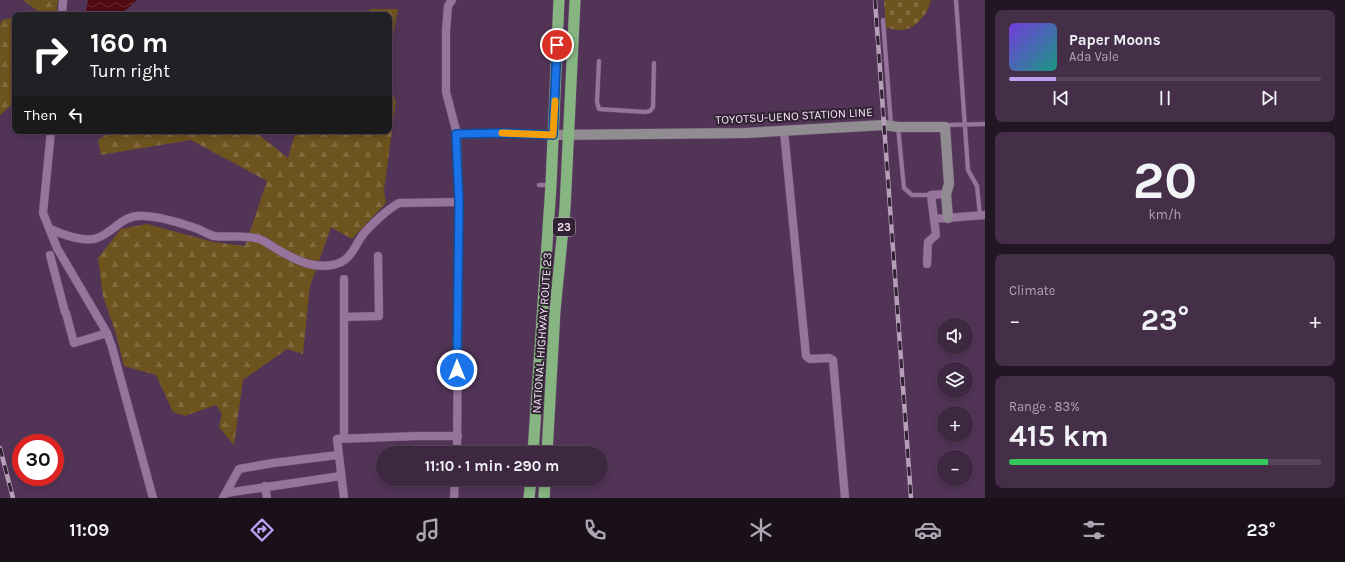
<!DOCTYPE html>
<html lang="en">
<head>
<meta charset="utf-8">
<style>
  body { margin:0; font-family:Karla,sans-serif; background:#452f48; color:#f1f3f6; height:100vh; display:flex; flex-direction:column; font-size:15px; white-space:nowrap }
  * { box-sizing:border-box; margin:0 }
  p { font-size:13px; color:#ada5b1 }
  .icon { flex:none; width:22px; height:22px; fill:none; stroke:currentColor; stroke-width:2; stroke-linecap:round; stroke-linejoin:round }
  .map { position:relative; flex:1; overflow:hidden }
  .side { display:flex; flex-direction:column; gap:10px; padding:10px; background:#221524; width:360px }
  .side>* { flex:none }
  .hud { position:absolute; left:12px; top:12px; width:380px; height:122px; border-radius:8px; box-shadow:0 2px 6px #0003,0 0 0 1px #57445a; background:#202124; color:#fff; overflow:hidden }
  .tools { position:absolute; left:937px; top:318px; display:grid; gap:8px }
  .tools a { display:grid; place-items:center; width:36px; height:36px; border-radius:50%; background:#3e2741; box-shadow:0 2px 6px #0003,0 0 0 1px #57445a; font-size:20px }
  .speed { position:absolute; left:12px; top:434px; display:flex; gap:8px; font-size:20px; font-weight:700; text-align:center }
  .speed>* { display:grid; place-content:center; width:52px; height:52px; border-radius:50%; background:#3e2741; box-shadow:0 2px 6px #0003,0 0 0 1px #57445a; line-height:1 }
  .speed .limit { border:6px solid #d22; background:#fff; color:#111 }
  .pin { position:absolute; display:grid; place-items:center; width:34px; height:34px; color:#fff; margin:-17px; border:2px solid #fff; border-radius:50%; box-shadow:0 1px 4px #0007 }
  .me { position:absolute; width:44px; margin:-22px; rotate:0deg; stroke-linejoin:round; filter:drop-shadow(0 0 3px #0008) }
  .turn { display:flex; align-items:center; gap:14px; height:84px; padding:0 12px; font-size:18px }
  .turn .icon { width:52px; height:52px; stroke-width:2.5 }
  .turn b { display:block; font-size:28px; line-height:34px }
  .then { display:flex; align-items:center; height:38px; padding:0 12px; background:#0003; gap:8px; font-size:15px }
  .big { font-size:30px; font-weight:700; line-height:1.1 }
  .side .card { flex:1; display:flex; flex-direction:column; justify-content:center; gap:6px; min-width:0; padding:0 14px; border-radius:8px; background:#452f48 }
  .side .dial { align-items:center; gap:0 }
  .dial b { font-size:52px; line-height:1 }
  .song { display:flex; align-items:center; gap:12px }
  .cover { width:48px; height:48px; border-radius:6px; background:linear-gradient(135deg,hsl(260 70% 55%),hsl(170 70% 35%)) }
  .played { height:4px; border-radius:2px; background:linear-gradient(90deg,#bca0f2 15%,#57445a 15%) }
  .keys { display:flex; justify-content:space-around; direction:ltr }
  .heat { display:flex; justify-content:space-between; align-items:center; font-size:22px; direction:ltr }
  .charge { height:6px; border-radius:3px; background:linear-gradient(90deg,#34c759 83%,#57445a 0) }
  .trip { position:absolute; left:376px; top:446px; width:232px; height:40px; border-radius:20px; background:#3e2741; box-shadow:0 2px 6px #0003,0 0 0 1px #57445a; font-weight:700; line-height:40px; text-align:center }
  .dock { display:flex; height:64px; justify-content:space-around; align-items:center; background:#19101a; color:#ada5b1 }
  .dock .icon { width:28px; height:28px }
  .dock .current { color:#bca0f2 }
  .dock b { font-size:18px; color:#f1f3f6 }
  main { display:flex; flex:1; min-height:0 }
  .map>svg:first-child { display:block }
</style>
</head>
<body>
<main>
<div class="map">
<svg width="985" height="498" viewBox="0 0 985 498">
  <defs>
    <pattern id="forest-firs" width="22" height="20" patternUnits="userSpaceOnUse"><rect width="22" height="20" fill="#6d531e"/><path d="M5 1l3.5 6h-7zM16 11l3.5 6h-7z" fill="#826c3f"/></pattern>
    <pattern id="cemetery-stones" width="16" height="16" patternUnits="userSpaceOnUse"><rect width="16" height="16" fill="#6d531e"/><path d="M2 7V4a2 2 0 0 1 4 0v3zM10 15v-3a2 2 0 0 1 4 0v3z" fill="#826c3f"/></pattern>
    <pattern id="water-waves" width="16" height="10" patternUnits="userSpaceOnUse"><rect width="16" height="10" fill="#4f0911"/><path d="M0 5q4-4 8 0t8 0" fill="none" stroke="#692d34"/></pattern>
  </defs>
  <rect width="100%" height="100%" fill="#523457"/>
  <path fill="url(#forest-firs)" d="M23 0H58L56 15H40L39 12Z
    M370 9H398L389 58V15H365Z
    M15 17V102L0 115V24L2 20Z
    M389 86 396 101 384 190 386 203 352 239 331 227 310 286 303 354 287 349 243 380 234 445 219 427 222 414 216 405 185 416 173 412 156 375 124 366 116 334 103 296 98 258 121 229 147 224 213 242 245 246 267 181 191 140 101 155 98 140 112 131H254L288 158 296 131H389Z"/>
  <path fill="url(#cemetery-stones)" d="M884 0H931C928 14 915 31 899 30 895 30 890 28 886 28Z"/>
  <path fill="url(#water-waves)" d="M88 0H137L120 15H85Z"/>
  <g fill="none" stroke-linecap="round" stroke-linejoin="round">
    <defs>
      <path id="service" d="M956 0 968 170 977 186 980 215
        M883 20 891 125
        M599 61 597 102 599 109 645 112 650 111 653 107 654 63
        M898 127 904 188 912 195H931
        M946 127 949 125 985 124
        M539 185H550"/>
      <path id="minor" d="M452 0 448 6 446 31V92L457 134 459 202 457 453
        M62 15 63 0
        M51 131 43 213 57 248 107 333 112 347 153 498
        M784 131 806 356 810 359 829 358 833 360 845 498
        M457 134 501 133 553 135
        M934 219 985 215
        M50 229C61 234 85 243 97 238 115 232 121 214 145 216 162 217 181 223 198 229 203 231 209 235 214 236 230 238 244 234 259 239 265 241 270 245 275 248 292 258 311 269 332 265 353 261 353 246 365 232 373 223 388 209 399 203L459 202
        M50 255 65 312 66 313 74 343 107 333
        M927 264 928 242 936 235 931 195 946 194
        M344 279V438
        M344 317 379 316 378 256
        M265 486 267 498
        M226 493 341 476
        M223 498 239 469 273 463 338 455
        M344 498 337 439 417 436H458
        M454 498 455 479"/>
      <path id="secondary" d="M553 135 745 133 884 125 898 127H945L949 184 946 194 948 218"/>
      <path id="trunk" d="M533 453 551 185 559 0
        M547 453 555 310 565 208 575 0
        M529 498 531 479
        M544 498 545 479"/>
    </defs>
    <use href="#service" stroke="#6c5271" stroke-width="5"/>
    <use href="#minor" stroke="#6c5271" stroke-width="9"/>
    <use href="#secondary" stroke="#6c5271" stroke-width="11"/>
    <use href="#trunk" stroke="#6c5271" stroke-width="12"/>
    <use href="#service" stroke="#96749b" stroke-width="4"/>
    <use href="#minor" stroke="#96749b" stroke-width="8"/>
    <use href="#secondary" stroke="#908c91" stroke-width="10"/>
    <use href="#trunk" stroke="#87b582" stroke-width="11"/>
    <defs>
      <path id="rail" d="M875 0 911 498
        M0 448 13 498"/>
    </defs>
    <use href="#rail" stroke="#b79fba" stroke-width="4.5"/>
    <use href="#rail" stroke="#302232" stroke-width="3" stroke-dasharray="9" stroke-linecap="butt"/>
  </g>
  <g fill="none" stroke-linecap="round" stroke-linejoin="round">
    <defs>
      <path id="route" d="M457 370 459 202 456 134 501 133 553 135 557 45"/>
    </defs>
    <use href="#route" stroke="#114b97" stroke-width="10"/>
    <use href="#route" stroke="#1a73e8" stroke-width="7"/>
    <path stroke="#f59e0b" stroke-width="7" d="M502 133 553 135 555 101"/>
  </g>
  <g text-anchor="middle" stroke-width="4" stroke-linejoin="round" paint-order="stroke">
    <rect fill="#302232" stroke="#bba9bd" stroke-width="1" x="553" y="218" width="22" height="18" rx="3"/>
    <g font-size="11" font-weight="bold" fill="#f6e3f8">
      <text x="564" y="231">23</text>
    </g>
    <g font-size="12" fill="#f6e3f8" stroke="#302232">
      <text transform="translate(794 116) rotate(-3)" y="4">TOYOTSU-UENO STATION LINE</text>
      <text transform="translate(542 333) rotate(-86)" y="4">NATIONAL HIGHWAY ROUTE 23</text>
    </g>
  </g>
</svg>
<div class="tools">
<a><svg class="icon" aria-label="sound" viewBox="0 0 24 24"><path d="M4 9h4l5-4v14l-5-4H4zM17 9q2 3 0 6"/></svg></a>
<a><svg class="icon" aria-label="layers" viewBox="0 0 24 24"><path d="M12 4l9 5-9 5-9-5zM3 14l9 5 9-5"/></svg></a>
<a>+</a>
<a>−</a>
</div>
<div class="speed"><div class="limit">30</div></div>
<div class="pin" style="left:557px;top:45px;background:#d93025"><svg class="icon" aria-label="arrive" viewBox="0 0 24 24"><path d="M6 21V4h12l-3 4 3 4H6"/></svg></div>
<svg class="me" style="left:457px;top:370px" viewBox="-20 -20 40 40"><circle r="17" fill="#1a73e8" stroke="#fff" stroke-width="3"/><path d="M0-11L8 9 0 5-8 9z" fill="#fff"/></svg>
<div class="trip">11:10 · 1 min · 290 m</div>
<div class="hud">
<div class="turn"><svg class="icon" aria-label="right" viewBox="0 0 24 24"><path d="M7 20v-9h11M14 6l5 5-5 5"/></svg><div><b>160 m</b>Turn right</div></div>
<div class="then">Then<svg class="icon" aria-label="left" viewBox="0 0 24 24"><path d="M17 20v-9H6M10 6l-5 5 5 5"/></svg></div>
</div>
</div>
<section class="side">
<div class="card">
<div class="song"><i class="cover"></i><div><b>Paper Moons</b><p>Ada Vale</p></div></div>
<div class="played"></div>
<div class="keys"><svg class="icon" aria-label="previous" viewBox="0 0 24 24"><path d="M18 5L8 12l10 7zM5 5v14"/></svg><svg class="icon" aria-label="pause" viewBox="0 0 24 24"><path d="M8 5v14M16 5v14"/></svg><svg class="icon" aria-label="next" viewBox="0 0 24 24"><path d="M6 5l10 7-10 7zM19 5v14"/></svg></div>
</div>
<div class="card dial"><b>20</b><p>km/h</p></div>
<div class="card"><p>Climate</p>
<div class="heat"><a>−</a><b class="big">23°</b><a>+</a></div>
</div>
<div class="card"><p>Range · 83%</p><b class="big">415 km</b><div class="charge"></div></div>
</section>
</main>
<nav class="dock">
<b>11:09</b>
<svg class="icon current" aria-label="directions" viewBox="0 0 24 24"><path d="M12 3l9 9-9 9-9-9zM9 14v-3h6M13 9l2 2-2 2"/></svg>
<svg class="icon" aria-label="music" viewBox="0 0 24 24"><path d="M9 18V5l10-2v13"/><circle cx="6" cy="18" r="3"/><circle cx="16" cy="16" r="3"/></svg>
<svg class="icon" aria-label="phone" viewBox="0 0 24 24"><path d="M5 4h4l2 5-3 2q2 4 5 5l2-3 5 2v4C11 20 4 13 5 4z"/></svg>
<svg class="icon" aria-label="climate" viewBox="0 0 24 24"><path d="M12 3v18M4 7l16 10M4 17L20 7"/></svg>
<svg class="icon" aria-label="car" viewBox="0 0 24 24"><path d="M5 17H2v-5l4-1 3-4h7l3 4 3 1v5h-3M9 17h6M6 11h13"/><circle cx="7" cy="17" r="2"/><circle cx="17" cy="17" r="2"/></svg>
<svg class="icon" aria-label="filters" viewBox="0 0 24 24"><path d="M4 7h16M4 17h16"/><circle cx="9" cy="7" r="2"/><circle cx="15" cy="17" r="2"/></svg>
<b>23°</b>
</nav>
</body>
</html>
